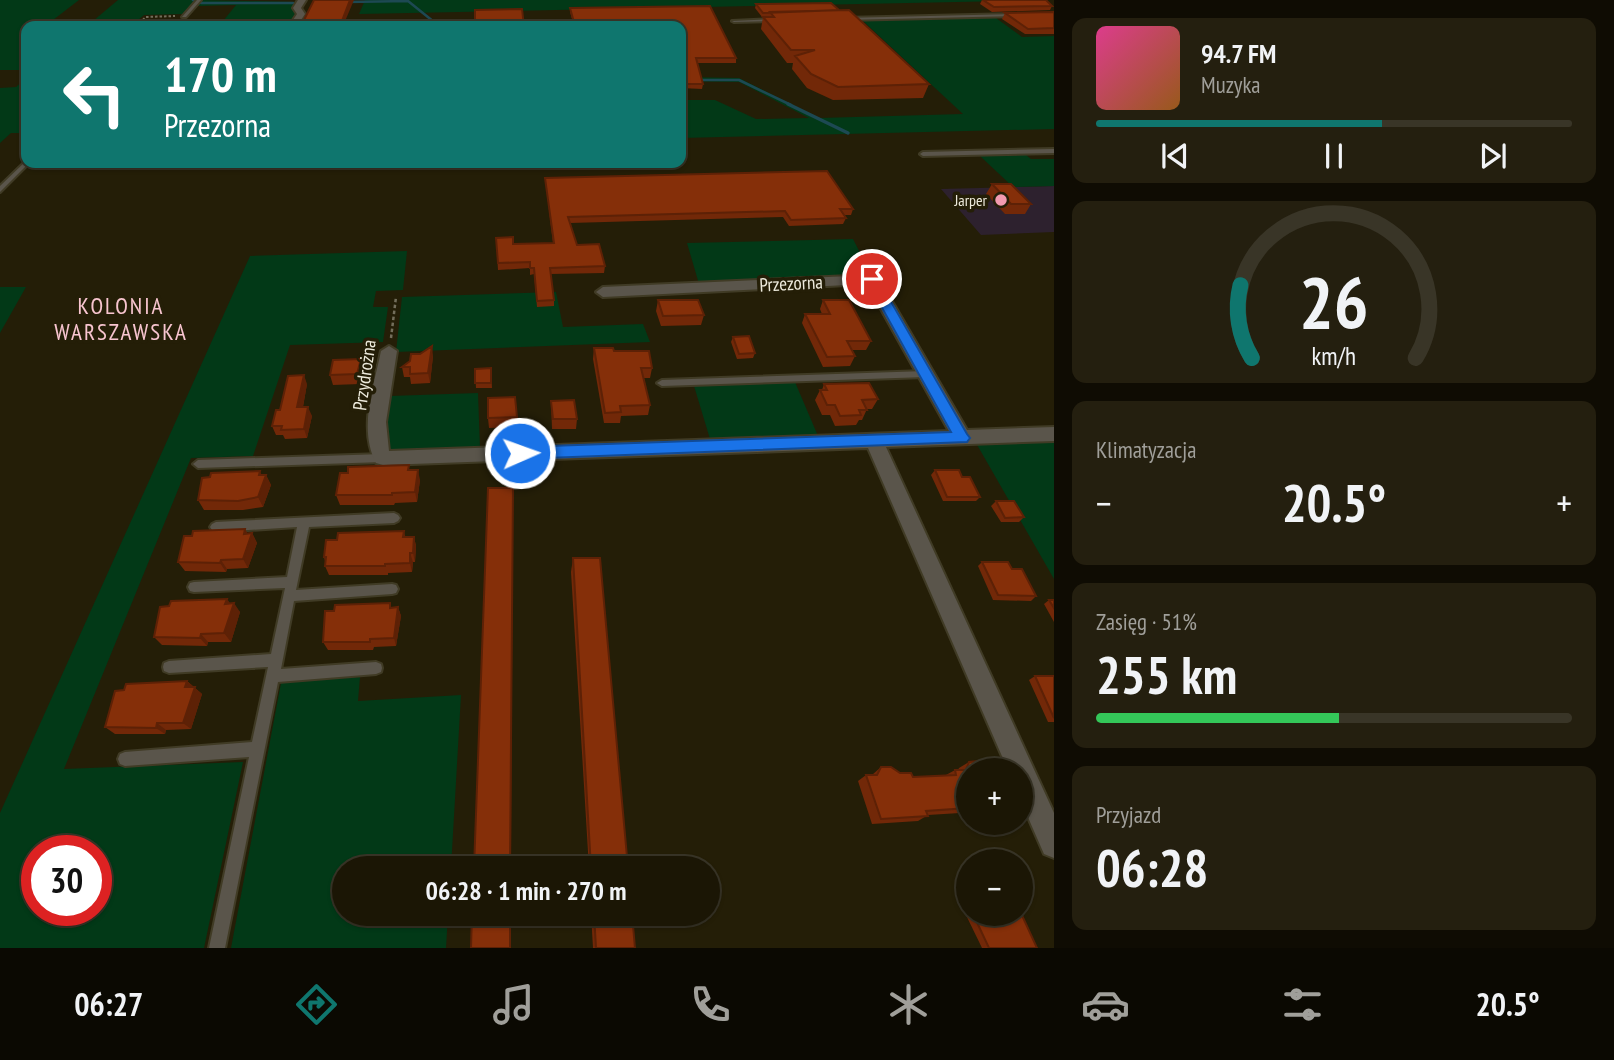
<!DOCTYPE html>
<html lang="pl">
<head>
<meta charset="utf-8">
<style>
  body { margin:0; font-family:"PT Sans Narrow",sans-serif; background:#241f0f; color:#f1f3f6; height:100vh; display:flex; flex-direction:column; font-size:26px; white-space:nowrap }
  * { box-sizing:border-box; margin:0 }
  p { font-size:23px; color:#a09f9a }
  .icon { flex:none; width:38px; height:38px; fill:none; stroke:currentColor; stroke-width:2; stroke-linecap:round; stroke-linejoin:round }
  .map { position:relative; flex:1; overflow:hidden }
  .drawer { display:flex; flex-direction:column; gap:18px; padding:18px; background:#0f0c03; width:560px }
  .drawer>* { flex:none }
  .hud { position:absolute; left:21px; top:21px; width:665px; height:147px; border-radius:14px; box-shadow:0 2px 5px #0004,0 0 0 2px #393527; background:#0f766e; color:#fff; overflow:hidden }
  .fabs { position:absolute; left:956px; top:758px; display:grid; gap:14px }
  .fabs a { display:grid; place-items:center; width:77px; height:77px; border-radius:50%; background:#1b1605; box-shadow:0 2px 5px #0004,0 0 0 2px #393527; font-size:35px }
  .speed { position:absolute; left:21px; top:835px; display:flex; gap:14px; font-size:35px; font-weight:700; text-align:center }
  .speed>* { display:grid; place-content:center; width:91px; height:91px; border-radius:50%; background:#1b1605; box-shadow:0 2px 5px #0004,0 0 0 2px #393527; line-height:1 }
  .speed .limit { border:10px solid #d22; background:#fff; color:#111 }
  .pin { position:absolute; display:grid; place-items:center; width:60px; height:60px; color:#fff; margin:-30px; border:4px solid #fff; border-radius:50%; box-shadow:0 2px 7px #0007 }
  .me { position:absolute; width:77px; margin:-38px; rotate:88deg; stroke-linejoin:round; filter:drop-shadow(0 0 5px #0008) }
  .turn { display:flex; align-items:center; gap:24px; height:147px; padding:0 28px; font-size:32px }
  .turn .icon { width:91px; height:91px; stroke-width:2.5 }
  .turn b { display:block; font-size:49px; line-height:60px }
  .big { font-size:52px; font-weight:800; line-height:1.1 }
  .drawer .tile { flex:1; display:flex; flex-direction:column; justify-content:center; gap:10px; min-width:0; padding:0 24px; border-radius:14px; background:#241f0f }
  .drawer .dial { align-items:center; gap:0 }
  .dial svg { height:182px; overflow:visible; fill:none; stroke:#393527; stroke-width:7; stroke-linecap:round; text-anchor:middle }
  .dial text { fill:#f1f3f6; stroke:none }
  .song { display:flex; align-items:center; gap:21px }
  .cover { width:84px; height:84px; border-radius:10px; background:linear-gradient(135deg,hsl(330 70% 55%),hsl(30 70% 35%)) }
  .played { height:7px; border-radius:4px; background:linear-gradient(90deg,#0f766e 60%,#393527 60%) }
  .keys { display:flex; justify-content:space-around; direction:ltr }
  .heat { display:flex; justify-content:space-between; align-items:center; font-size:38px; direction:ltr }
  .charge { height:10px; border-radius:5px; background:linear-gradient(90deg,#34c759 51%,#393527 0) }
  .trip { position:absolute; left:332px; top:856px; width:388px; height:70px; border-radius:35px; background:#1b1605; box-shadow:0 2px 5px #0004,0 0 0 2px #393527; font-weight:800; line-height:70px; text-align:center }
  .tab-bar { display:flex; height:112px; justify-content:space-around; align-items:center; background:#0b0902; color:#a09f9a }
  .tab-bar .icon { width:49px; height:49px }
  .tab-bar .current { color:#0f766e }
  .tab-bar b { font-size:32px; color:#f1f3f6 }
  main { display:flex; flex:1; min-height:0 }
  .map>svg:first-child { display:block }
</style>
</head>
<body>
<main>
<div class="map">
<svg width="1054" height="948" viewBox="0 0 1054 948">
  <rect width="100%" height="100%" fill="#241e07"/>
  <path fill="#2d212e" d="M1054 186V232L981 235 941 189Z"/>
  <path fill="#023917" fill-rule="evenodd" d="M0 0H79L53 20 87 21 80 26H26V70H0Z
    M118 0H196L182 14 144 15 131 26H87Z
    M203 0 294 2 292 7 295 14 287 26H219L236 5 198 6Z
    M365 0H1054L359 14Z
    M996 18 1022 37 1054 36V129L681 138V100H715L756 119 809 118 739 82 681 81V77L739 78 819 118 963 114 863 21Z
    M26 78V133H11L0 143V88L16 87Z
    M1026 155 1031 159H1054V186L1013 187 980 156Z
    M853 239 871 274 699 284 687 243Z
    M407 251 403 290 376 291 373 307H388L383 342 290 345 253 456 191 458 64 769 243 762 204 948H0V813L250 256ZM96 850V910H37V850Z
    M0 287H26L0 333Z
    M556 292 563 327 643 324 650 342 396 352 402 297Z
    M795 382 818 436 710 439 694 386Z
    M478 393 480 448 393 451 384 445 390 396Z
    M1054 441V579L976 443Z
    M360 677 358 701 461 695 451 868H345V914H448L446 948H231L281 683Z"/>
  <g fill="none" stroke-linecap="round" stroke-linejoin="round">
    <path stroke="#1d4953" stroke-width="2.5" d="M193 0 196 1
      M346 2 408 1 439 26
      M201 3H293
      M698 80H739L791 105"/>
    <path stroke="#1d4953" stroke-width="3.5" d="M788 104 848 133"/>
    <defs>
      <path id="service" d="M197 0H201L186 17H182Z
        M1016 14 1018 16 843 20 841 19 843 18Z
        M775 19 777 21 734 22 732 21Z
        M1054 149V153L923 156 920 154 923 152Z
        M26 161V163H29L0 192V186Z
        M926 371 931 374 926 377 662 386 657 383 662 380Z
        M383 454 388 458 383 462 198 468 193 464 198 460Z
        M394 513 398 515 400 518 398 521 394 523 309 527 296 590 392 584 396 585 398 589 396 593 392 594 294 601 281 669 376 662 381 664 382 668 381 672 376 674 278 682 225 948H209L249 757 125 766 120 764 118 759 120 754 125 752 252 742 268 667 169 673 164 671 163 667 164 663 169 661 271 654 285 588 194 592 190 591 188 587 190 583 194 582 287 577 297 527 216 532 212 530 210 527 212 524 216 522Z"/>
      <path id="minor" d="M298 0H306L301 8 305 14 297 26H289L297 14 293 8Z
        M872 275 879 279 967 430 1054 427V441L886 447 1054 813V858L1044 854 1020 799V770H1008L868 448 383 465 376 463C358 429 374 386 381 351L389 346 397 351 386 422 389 451 949 431 867 284 603 297 596 292 603 287Z"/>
    </defs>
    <use href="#service" stroke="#403b25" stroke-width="4"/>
    <use href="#minor" stroke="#403b25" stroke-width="4"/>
    <path stroke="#736e5b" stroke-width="2" stroke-dasharray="2.5 2" stroke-linecap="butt" d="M136 26 146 17 175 16"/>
    <path stroke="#736e5b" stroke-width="2.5" stroke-dasharray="3.5 2.5" stroke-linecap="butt" d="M391 338 396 297"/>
    <use href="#service" fill="#5a554b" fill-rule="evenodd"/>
    <use href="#minor" fill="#5a554b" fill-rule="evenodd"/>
  </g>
  <path fill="#722808" d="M982 0 1052 6 1050 10 992 12 980 4Z
    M756 4 839 10 929 84 923 98 833 100 807 88 792 69 793 63H787L761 29 763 17H769H762L755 8Z
    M710 6 736 58V63H697L703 84 702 89 681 88V26H574L570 12V8Z
    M1054 12V34H1025L1002 19 1005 13Z
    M545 178 853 209 851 215H844L846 218 843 224 789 226 783 217 570 223 577 245 605 266 604 273 550 274 554 300V306L537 307 534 274 530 275V268L498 270 496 238 513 244 553 243Z
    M992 184 1031 204 1025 214H1005L986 194Z
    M658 300 704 315 701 325 661 326 656 311Z
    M823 300 871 341 866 350H852L855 356 850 366 823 367 802 323 805 314H822L820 309Z
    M733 337 755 353 753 358 737 359 731 342Z
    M594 348 614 351 652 368 650 378H644L650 405 648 415 621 416 620 423H604L593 359Z
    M433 356 430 383 411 384 410 377H404L402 367Z
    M491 368 492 388H476L475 369Z
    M364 369 360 384 333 385 330 375Z
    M307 384 303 407 312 416 307 438 285 439 283 435H276L272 426 280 410Z
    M824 384 878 399 872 409H867L862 420H859L856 425 835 426 830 415H822L815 400 820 390H822Z
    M515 397 517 427 489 428 488 418Z
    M551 401 577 419 576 429H552Z
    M410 470 420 480 417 502 395 503 394 505H340L336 495Z
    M935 470 962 477 980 497 976 501H943L931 475Z
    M261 475H266L271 485 263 507 243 510H204L198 500Z
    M996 501 1024 517 1019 522H1001L991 506Z
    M245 529 247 533H252L257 543 248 568 227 569 226 572 185 571 178 562Z
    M404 531 405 537H414L416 546 415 562H413L412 572 388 573V575H329L325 566V561L324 557 337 540Z
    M573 558 628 868H589L571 572Z
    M982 562 1012 569 1036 596 1031 601 993 600 978 566Z
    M1049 600H1054V622L1044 604Z
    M230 604 240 612 231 642H208L207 646 162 645 154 637Z
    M398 607 401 616 396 646 374 647 373 650H328L323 642 392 608Z
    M1035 676H1054V722H1048L1029 680Z
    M187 681 202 694 191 729 166 730 165 734H115L105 727 124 690Z
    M969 762 968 770V818H962L960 813 928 815 918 821 872 824 858 781 866 775H872L881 767 913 777 946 775 955 770H958L959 768Z
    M965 913 1020 914 1037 948H982Z
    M591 914H632L635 948H593Z"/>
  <path fill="#5d2106" d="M350 0H354L343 26H340Z
    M432 346 433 356 430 383 428 373Z
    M361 359 364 369 360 384 357 374Z
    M304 375 307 384 301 417 297 407Z
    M308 407 312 416 307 438 304 429Z
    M418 470 420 480 417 502 415 492Z
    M260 471 264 481 266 475 271 485 263 507 258 497Z
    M513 502 511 868H510Z
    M245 529 250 538 252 533 257 543 248 568 243 559Z
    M414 537 416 546 415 562 413 553Z
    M410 553 413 562 412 572 410 563Z
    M221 560 227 569 226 572 220 563Z
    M227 599 233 607 234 603 240 612 231 642 224 633 225 604Z
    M398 607 401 616 396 646 394 638Z
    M201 634 208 642 207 646 200 638Z
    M187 681 202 694 191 729 183 723 185 687Z
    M157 723 166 730 165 734 156 728Z"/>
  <path fill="#852f09" stroke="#5d2106" stroke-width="2" d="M314 0H350L340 26H301Z
    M983 0H1046L1052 6 994 7Z
    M831 3 839 10 763 13 756 4Z
    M710 6 736 58H696L703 84H681V26H575L570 8Z
    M522 9 524 26H476L475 24V10Z
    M849 10 929 84 838 87 811 74 795 56 815 50H791L763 17H774L770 12Z
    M1054 12V28L1028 29 1005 13Z
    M827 171 853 209H840L846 218 791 220 785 211 568 217 577 245 599 244 605 266 550 268 554 300 537 301 534 268H530V262L498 263 496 238 513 237V244L554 243 545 178Z
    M992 184H1011L1031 204H1011Z
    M658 300H698L704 315 663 316Z
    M823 300H849L871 341H847L855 356 827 357 805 314H830Z
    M749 336 755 353 739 354 733 337Z
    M432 346 428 373 410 374V367H402L410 361 411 354H420Z
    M594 348H613L614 351H649L652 368H641L650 405 620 406 621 412 605 413Z
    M361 359 357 374 330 375 333 360Z
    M491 368V383H475V369Z
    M304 375 297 407H308L304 429 281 430 282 426H272L276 410H280L288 376Z
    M869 383 878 399 862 400 867 410H859L861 415 840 416 835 405H827L820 390H827L824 384Z
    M515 397 517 417 488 418V398Z
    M574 400 577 419H553L551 401Z
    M409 465 408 470H418L415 492 392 493V495H336L340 473H348V467Z
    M935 470H959L962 477H970L980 497H947Z
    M260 471 259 475H266L258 497 238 501 198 500 202 478 210 477 211 473Z
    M488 488H513L510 868H474Z
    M996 501H1014L1024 517 1005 518Z
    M245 529 244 534 252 533 243 559 221 560 220 563 178 562 184 536H192L193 531Z
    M404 531 403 537H414L413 553H410V563L385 564V566H325L326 557H324L326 540H337L338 533Z
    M573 558H600L628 868H591Z
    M982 562H1008L1012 569H1022L1036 596 998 595Z
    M227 599 225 604 234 603 224 633 201 634 200 638 154 637 160 607 169 606 171 601Z
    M1049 600H1054V608Z
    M390 603V608L398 607 394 638 370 639V642H323L325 611H334L335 605Z
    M1035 676H1054V718Z
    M187 681 185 687H195L183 723H157L156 728 105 727 115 691 124 690 126 684Z
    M978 761 988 768H999L1001 770H968V808L926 811 928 816 881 819 866 775H877L881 767H891L900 773H911L913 777 956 775 955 770H966L969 762Z
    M1020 911 1037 948H989L973 914H1020Z
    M472 914H510V948H471Z
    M594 914H632L635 948H596Z"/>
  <path fill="#1a73e8" stroke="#114b97" stroke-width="2" d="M872 275 878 279 967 434 970 438 967 442 520 459 512 453 520 447 951 432 866 279Z"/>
  <circle fill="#f29ab0" stroke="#241e07" stroke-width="2.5" cx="1001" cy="200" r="7"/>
  <g text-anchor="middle" stroke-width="7" stroke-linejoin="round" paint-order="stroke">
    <g font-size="16" fill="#edeadc" stroke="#241e07" text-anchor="end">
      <text x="987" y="206">Jarper</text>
    </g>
    <g font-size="19" fill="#edeadc" stroke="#241e07">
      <text transform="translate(791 283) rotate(-3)" y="7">Przezorna</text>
      <text transform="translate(364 375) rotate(-82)" y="7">Przydrożna</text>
    </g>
    <g font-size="23" letter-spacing="2" fill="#f8c5d0" stroke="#241e07">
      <text x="121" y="314">KOLONIA<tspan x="121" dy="26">WARSZAWSKA</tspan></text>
    </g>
  </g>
</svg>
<div class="fabs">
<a>+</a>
<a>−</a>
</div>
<div class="speed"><div class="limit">30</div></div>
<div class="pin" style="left:872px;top:279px;background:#d93025"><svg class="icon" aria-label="arrive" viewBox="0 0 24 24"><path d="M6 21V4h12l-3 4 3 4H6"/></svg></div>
<svg class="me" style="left:520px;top:453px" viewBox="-20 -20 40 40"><circle r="17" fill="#1a73e8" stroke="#fff" stroke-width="3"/><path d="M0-11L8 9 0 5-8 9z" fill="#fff"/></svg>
<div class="trip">06:28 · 1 min · 270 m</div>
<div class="hud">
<div class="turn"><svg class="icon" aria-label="left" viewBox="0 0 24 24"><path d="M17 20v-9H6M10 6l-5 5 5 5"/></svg><div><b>170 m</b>Przezorna</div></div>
</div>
</div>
<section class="drawer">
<div class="tile">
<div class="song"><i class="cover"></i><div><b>94.7 FM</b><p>Muzyka</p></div></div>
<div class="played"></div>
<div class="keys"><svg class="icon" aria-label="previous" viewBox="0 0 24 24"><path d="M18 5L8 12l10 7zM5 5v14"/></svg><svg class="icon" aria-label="pause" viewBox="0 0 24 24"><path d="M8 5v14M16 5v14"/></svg><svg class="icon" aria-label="next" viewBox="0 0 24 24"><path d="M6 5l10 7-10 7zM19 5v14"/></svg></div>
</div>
<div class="tile dial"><svg viewBox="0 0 100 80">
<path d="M14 69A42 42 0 1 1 86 69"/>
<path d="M14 69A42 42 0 0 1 9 37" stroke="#0f766e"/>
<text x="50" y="56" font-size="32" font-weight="700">26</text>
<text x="50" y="72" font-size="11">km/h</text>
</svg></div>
<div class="tile"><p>Klimatyzacja</p>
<div class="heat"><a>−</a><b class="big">20.5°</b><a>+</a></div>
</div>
<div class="tile"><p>Zasięg · 51%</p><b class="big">255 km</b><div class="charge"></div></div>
<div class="tile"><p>Przyjazd</p><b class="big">06:28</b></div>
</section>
</main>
<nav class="tab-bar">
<b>06:27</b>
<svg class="icon current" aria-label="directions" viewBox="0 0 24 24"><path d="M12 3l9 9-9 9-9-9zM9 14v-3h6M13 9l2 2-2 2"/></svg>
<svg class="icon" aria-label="music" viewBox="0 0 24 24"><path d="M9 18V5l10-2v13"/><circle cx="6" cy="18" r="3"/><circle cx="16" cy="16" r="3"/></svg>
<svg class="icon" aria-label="phone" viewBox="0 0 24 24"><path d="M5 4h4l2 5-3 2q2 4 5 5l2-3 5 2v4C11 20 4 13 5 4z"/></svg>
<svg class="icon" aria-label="climate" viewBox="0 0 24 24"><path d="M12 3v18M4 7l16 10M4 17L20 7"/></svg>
<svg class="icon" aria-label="car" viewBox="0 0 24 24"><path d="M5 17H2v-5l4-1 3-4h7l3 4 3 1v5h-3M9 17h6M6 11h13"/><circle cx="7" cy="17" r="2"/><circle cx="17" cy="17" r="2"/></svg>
<svg class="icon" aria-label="filters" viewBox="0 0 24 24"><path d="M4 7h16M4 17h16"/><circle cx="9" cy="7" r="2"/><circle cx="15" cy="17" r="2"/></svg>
<b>20.5°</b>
</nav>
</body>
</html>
